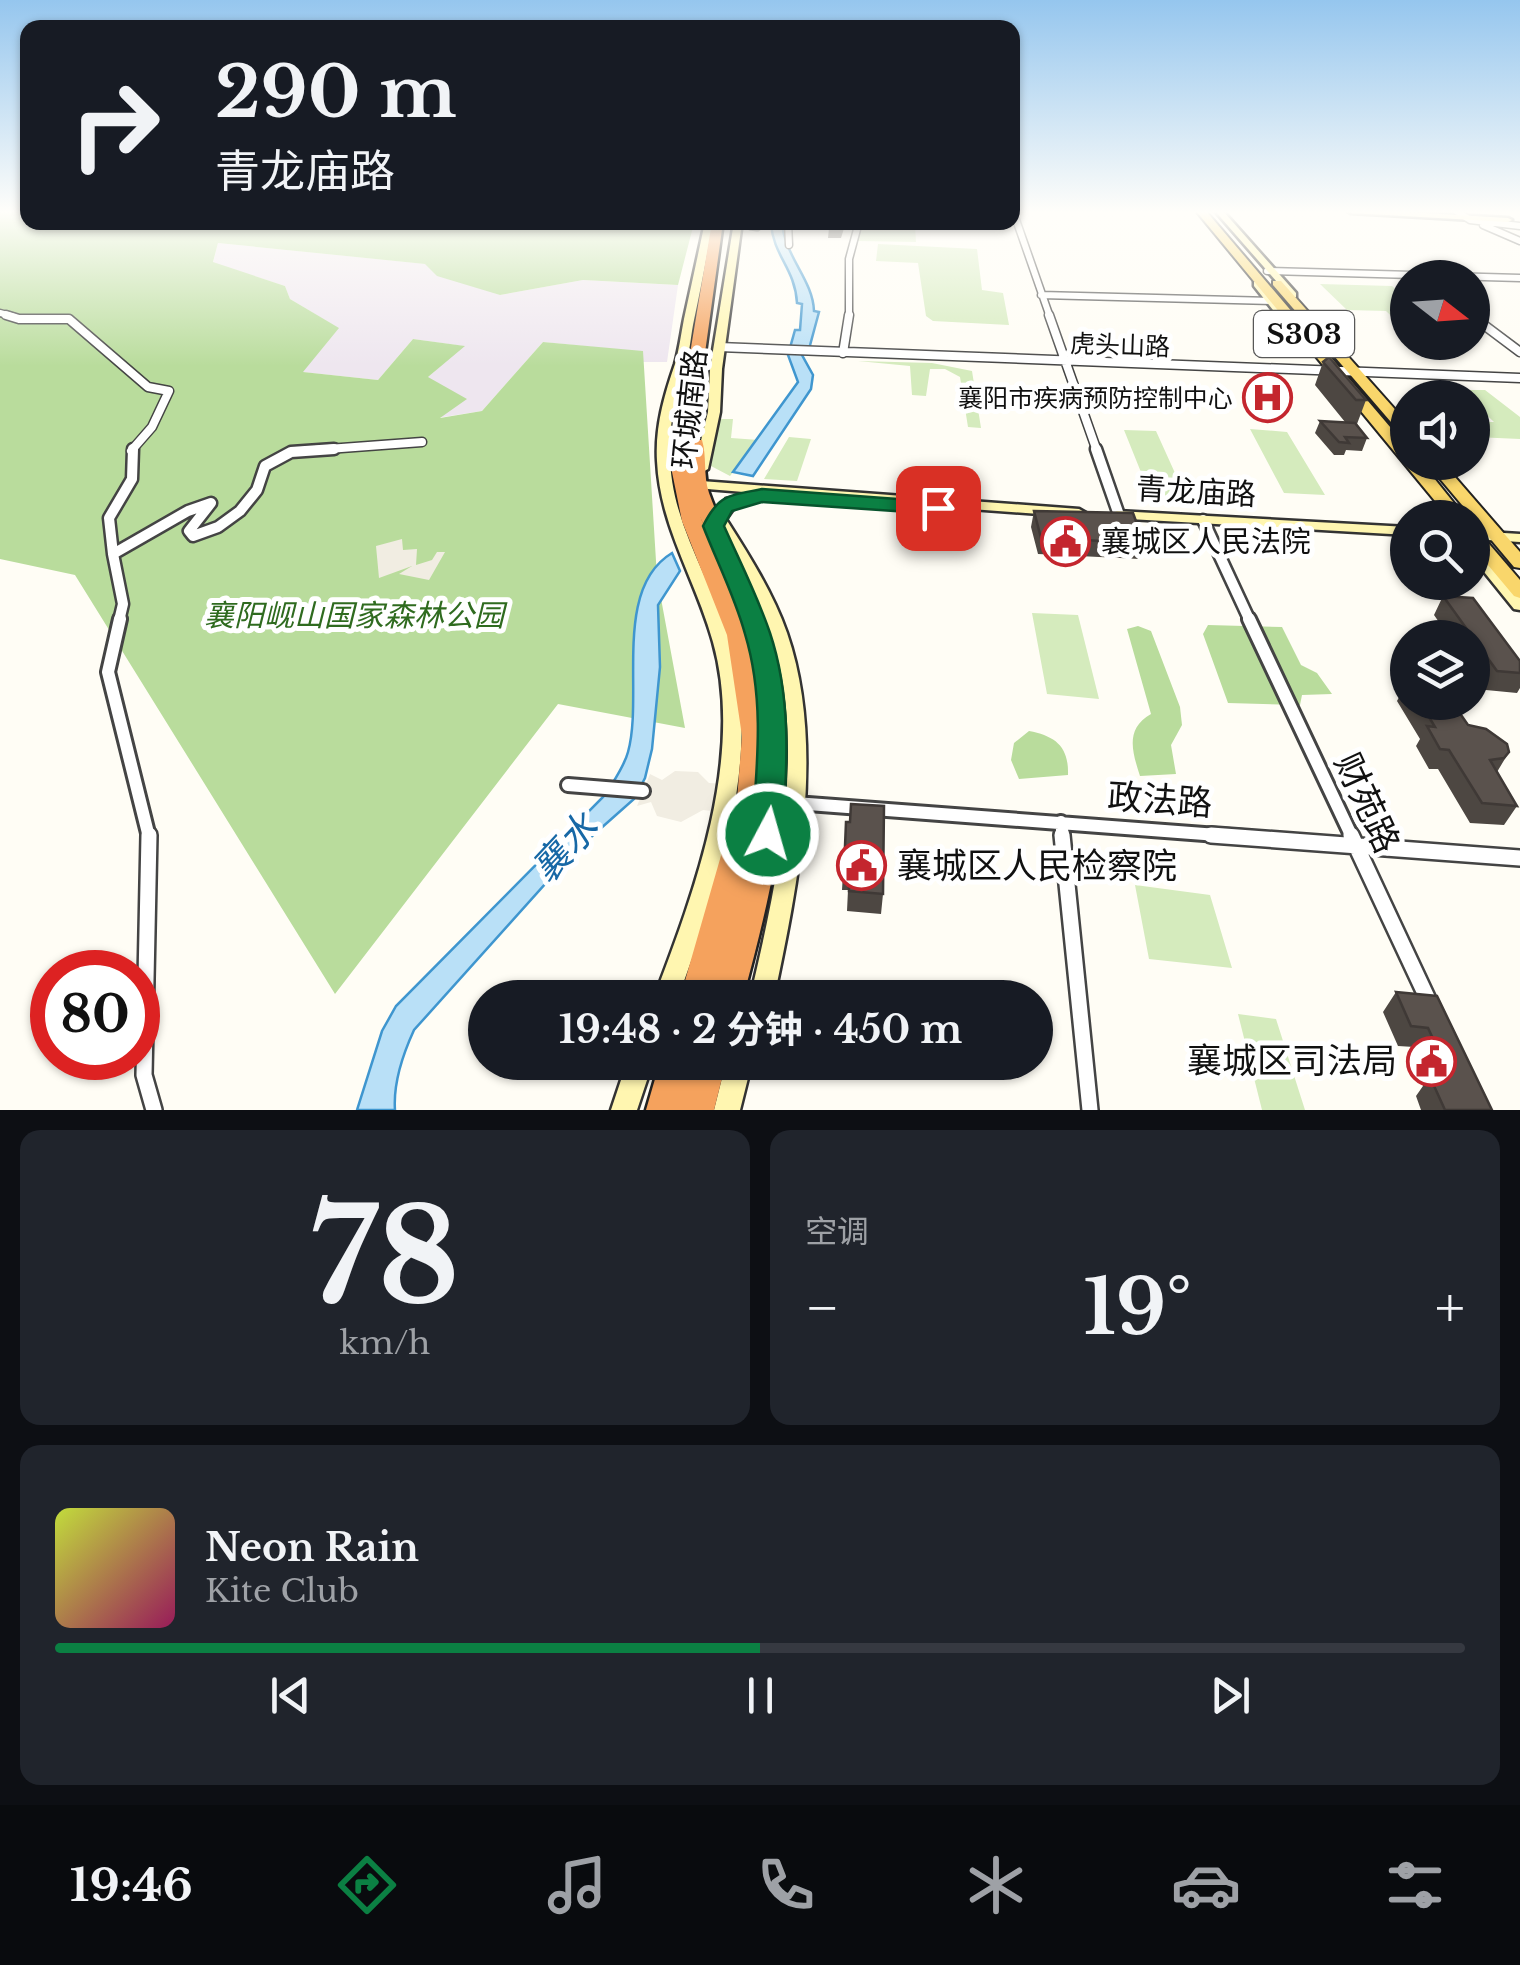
<!DOCTYPE html>
<html lang="zh">
<head>
<meta charset="utf-8">
<style>
  body { margin:0; font-family:"Libre Baskerville","Noto Sans SC",serif; background:#20242c; color:#f1f3f6; height:100vh; display:flex; flex-direction:column; font-size:38px; white-space:nowrap }
  * { box-sizing:border-box; margin:0 }
  p { font-size:32px; color:#9ea1a6 }
  .icon { flex:none; width:55px; height:55px; fill:none; stroke:currentColor; stroke-width:2; stroke-linecap:round; stroke-linejoin:round }
  .map { position:relative; height:1110px; overflow:hidden }
  .details { display:flex; flex-direction:column; gap:20px; padding:20px; background:#0d0f14; flex:1 }
  .details>* { flex:none }
  .hud { position:absolute; left:20px; top:20px; width:1000px; height:210px; border-radius:20px; box-shadow:0 2px 8px #0004; background:#171b24; color:#f1f3f6; overflow:hidden }
  .needle { width:65px; rotate:107deg }
  .buttons { position:absolute; left:1390px; top:260px; display:grid; gap:20px }
  .buttons a { display:grid; place-items:center; width:100px; height:100px; border-radius:50%; background:#171b24; box-shadow:0 2px 8px #0004; font-size:50px }
  .speed { position:absolute; left:30px; top:950px; display:flex; gap:20px; font-size:50px; font-weight:700; text-align:center }
  .speed>* { display:grid; place-content:center; width:130px; height:130px; border-radius:50%; background:#171b24; box-shadow:0 2px 8px #0004; line-height:1 }
  .speed .limit { border:15px solid #d22; background:#fff; color:#111 }
  .pin { position:absolute; display:grid; place-items:center; width:85px; height:85px; color:#fff; margin:-42px; border-radius:20px; box-shadow:0 5px 15px #0006 }
  .me { position:absolute; width:110px; margin:-55px; rotate:6deg; stroke-linejoin:round; filter:drop-shadow(0 0 8px #0008) }
  .turn { display:flex; align-items:center; gap:35px; height:210px; padding:0 30px; font-size:45px }
  .turn .icon { width:130px; height:130px; stroke-width:2.5 }
  .turn b { display:block; font-size:70px; line-height:85px }
  .big { font-size:75px; font-weight:700; line-height:1.1 }
  .details .widget { flex:1; display:flex; flex-direction:column; justify-content:center; gap:15px; min-width:0; padding:0 35px; border-radius:20px; background:#20242c }
  .details .dial { align-items:center; gap:0 }
  .dial b { font-size:130px; line-height:1 }
  .song { display:flex; align-items:center; gap:30px }
  .cover { width:120px; height:120px; border-radius:15px; background:linear-gradient(135deg,hsl(70 70% 55%),hsl(330 70% 35%)) }
  .played { height:10px; border-radius:5px; background:linear-gradient(90deg,#0b8043 50%,#363941 50%) }
  .keys { display:flex; justify-content:space-around; direction:ltr }
  .heat { display:flex; justify-content:space-between; align-items:center; font-size:55px; direction:ltr }
  .details .tiles { flex:1; display:grid; gap:20px; grid-template-columns:1fr 1fr }
  .widget:last-child { grid-column:span 2 }
  .trip { position:absolute; left:468px; top:980px; width:585px; height:100px; border-radius:50px; background:#171b24; box-shadow:0 2px 8px #0004; font-weight:700; line-height:100px; text-align:center }
  .dock { display:flex; height:160px; justify-content:space-around; align-items:center; background:#090b0e; color:#9ea1a6 }
  .dock .icon { width:70px; height:70px }
  .dock .on { color:#0b8043 }
  .dock b { font-size:45px; color:#f1f3f6 }
  .map>svg:first-child { display:block }
</style>
</head>
<body>
<div class="map">
<svg width="1520" height="1110" viewBox="0 0 1520 1110">
  <rect width="100%" height="100%" fill="#fffdf5"/>
  <path fill="#eee6ef" d="M218 243 426 264 500 295 583 280 678 285 667 362H642L643 352 543 342 482 411 437 418 466 399 427 378 463 346 413 339 378 380 302 372 338 328 290 299 285 286 213 263Z"/>
  <path fill="#d5ebbd" d="M909 222 915 225 916 242 857 241 862 223Z
    M878 244 977 249 982 290 1003 293 1009 325 933 321 926 316 918 263 876 261Z
    M1320 284 1392 286 1407 299V331L1386 311 1347 310Z
    M858 361 932 363 972 371 981 428 968 427 960 377 945 369H930L926 396 912 395 910 366Z
    M1460 390H1485L1520 417V439L1475 437 1473 422H1494Z
    M715 419H733L731 438 759 440 730 476 711 466Z
    M1250 429 1287 432 1325 495 1284 493Z
    M1124 430 1156 431 1189 504 1153 502Z
    M789 437 811 439 797 481 764 479Z
    M1032 613 1078 615 1099 699 1047 694Z
    M1135 885 1210 895 1232 968 1149 959Z
    M1238 1014 1276 1019 1305 1110H1262Z"/>
  <path fill="#b9dc9c" d="M0 211H27L28 222 694 223 678 285 583 280 500 295 437 276 425 264 218 243 213 262 285 286 290 299 339 328 303 372 378 380 413 339 465 346 428 377 467 399 440 418 482 411 543 342 643 351 657 577 685 728 558 704 335 994 75 575 0 559Z
    M1208 625 1282 627 1301 665 1317 673 1332 694 1302 695 1300 705 1228 703 1203 634Z
    M1138 626 1151 631 1180 707 1182 725 1171 745 1176 774 1140 776C1132 751 1125 729 1151 714L1127 629Z
    M1029 731C1055 736 1069 746 1068 775L1019 779 1011 760 1014 743Z"/>
  <path fill="#f1ede2" d="M402 539 403 550 417 549 416 565 432 560 437 552H445L429 580 399 574 412 566 379 578 376 546Z
    M675 771 698 772 709 783 727 784 722 812 703 810 681 822 657 816 651 802 637 806 650 774 662 780Z"/>
  <path fill="#b9e0f7" stroke="#3f96cf" stroke-width="2.5" d="M771 223H782C785 257 813 280 814 311L819 312 809 349 802 355 813 375 811 389 753 476 733 472 798 382 788 355 795 330H800L802 304 797 303C795 268 773 256 771 223Z
    M672 553 680 571 658 605 660 667 652 749 645 778 634 799 573 853 414 1030C403 1054 393 1082 395 1110H357L382 1031 396 1006 606 794C614 780 624 767 628 752 644 695 612 589 672 553Z"/>
  <g fill="none" stroke-linecap="round" stroke-linejoin="round">
    <defs>
      <path id="street-far4" d="M1013 211 1050 317
        M1456 211 1470 220 1520 226
        M751 222 750 226 757 227 764 222
        M788 222 789 245
        M1483 225 1520 241
        M1267 271 1520 278
        M1041 295 1276 301
        M0 313 14 317
        M849 317V259L859 222"/>
      <path id="street-far3" d="M6 315 19 319H69L148 387 169 391 152 427 131 451
        M1049 315 1097 451
        M1472 316 1520 352
        M719 347 1520 378
        M843 353 849 315
        M301 451 422 442"/>
      <path id="street-far2" d="M1096 449 1119 515
        M1203 520 1250 621
        M113 554 109 518 132 479 133 449
        M119 621 123 604 113 554 188 511 211 503 189 531 193 536 218 527 240 511 257 490 265 466 291 452 334 449"/>
      <path id="street-far1" d="M120 619 108 672 149 837
        M1249 619 1352 837
        M568 785 643 791
        M795 803 1244 837
        M1061 822 1063 837"/>
      <path id="street" d="M149 835 144 1075 154 1110
        M1062 835 1090 1110
        M1211 835 1520 858
        M1351 835 1431 1006"/>
      <path id="secondary" d="M1215 211H1223L1296 293V297H1290Z
        M1347 211H1391L1508 218 1512 220 1508 222 1351 213Z
        M705 222H713C707 255 701 287 694 320 691 334 690 350 686 365 676 394 669 422 670 454 670 522 711 578 730 641 764 755 717 890 678 998H654C695 891 745 756 713 642 696 580 660 527 657 461 655 427 664 396 675 364 679 350 681 334 684 319 691 287 698 255 705 222Z
        M734 222H742L722 369 720 412 708 469 701 473 694 469 708 412 710 369Z
        M1254 282H1260L1300 330V334H1292L1254 286Z
        M688 480 1079 509 1086 513 1079 517 768 494 767 499 736 505 726 519C749 555 773 593 787 633 826 746 798 884 774 998H750C774 896 801 777 781 673 771 620 744 572 717 527L710 526 708 523 726 499 756 493 683 487 681 484Z
        M1117 511 1408 527V535L1112 518 1110 515Z
        M1472 531 1520 534V542L1472 539Z
        M1472 543 1477 544 1520 595V610L1514 609 1472 557Z
        M627 1062H653L637 1110H611Z
        M726 1062H752L740 1110H714Z"/>
      <path id="primary" d="M1196 211H1206L1408 448V462H1421L1466 518H1449Z
        M1273 281H1281L1408 424V437L1403 436 1273 285Z
        M1426 462H1442L1520 552V568L1514 567Z
        M1472 530 1478 531 1520 580V598L1514 596 1472 546Z"/>
      <path id="highway" d="M712 222H723L693 440H702C707 456 703 475 709 493 726 541 754 585 769 634 806 756 775 878 743 998H680L737 800 742 736 727 635 682 521 671 467ZM700 516 741 615 702 521Z
        M660 1062H726L714 1110H646Z"/>
    </defs>
    <use href="#street-far4" stroke="#444" stroke-width="9"/>
    <use href="#street-far3" stroke="#444" stroke-width="11"/>
    <use href="#street-far2" stroke="#444" stroke-width="15"/>
    <use href="#street-far1" stroke="#444" stroke-width="18"/>
    <use href="#street" stroke="#444" stroke-width="20"/>
    <use href="#secondary" stroke="#333" stroke-width="5"/>
    <use href="#primary" stroke="#222" stroke-width="4"/>
    <use href="#highway" stroke="#222" stroke-width="5"/>
    <use href="#street-far4" stroke="#fff" stroke-width="6"/>
    <use href="#street-far3" stroke="#fff" stroke-width="8"/>
    <use href="#street-far2" stroke="#fff" stroke-width="10"/>
    <use href="#street-far1" stroke="#fff" stroke-width="12"/>
    <use href="#street" stroke="#fff" stroke-width="15"/>
    <use href="#secondary" fill="#fff6b0" fill-rule="evenodd"/>
    <use href="#primary" fill="#f9d66b" fill-rule="evenodd"/>
    <use href="#highway" fill="#f5a25d" fill-rule="evenodd"/>
  </g>
  <path fill="#4d4742" d="M846 222 841 238H828L829 228Z
    M1323 362 1366 400 1357 424 1367 438 1362 451 1346 450 1344 455H1334L1315 433 1320 421 1345 422 1315 385Z
    M1034 511 1144 543 1140 559 1038 554 1031 527Z
    M1443 596 1520 661V688L1517 693 1486 690 1472 671V638H1450L1434 615Z
    M1407 682 1408 702H1452L1468 725 1509 752 1497 772 1517 806 1504 825 1470 823 1438 769H1429L1416 746 1420 739 1397 701Z
    M846 822 883 894 881 914 847 911 848 890H842Z
    M1396 992 1437 996 1492 1110H1421L1416 1096 1423 1086 1418 1074 1423 1068 1414 1047 1398 1046 1383 1012Z"/>
  <path fill="#5a524d" stroke="#3f3936" stroke-width="2.5" d="M831 222H844L841 229 829 228Z
    M1329 357 1366 400H1356L1323 362Z
    M1320 421 1355 423 1367 438 1345 437 1349 443 1339 442Z
    M1034 511 1133 513 1144 543 1041 538Z
    M1443 596 1473 598 1520 661V673L1497 671Z
    M1420 702H1452L1468 725 1486 729 1507 744 1509 752 1504 758 1490 760 1517 806 1482 803 1449 750 1440 749 1427 726 1435 727Z
    M851 804 884 806 883 894 849 891V870H844L846 822H850Z
    M1396 992 1437 996 1492 1110H1445L1430 1077 1443 1078 1433 1055 1441 1056 1428 1028 1411 1026Z"/>
  <linearGradient id="sky" x2="0" y2="1"><stop stop-color="#95c6ee"/><stop offset="0.58" stop-color="#fffefa"/><stop offset="1" stop-color="#fffefa" stop-opacity="0"/></linearGradient>
  <rect width="1520" height="366" fill="url(#sky)"/>
  <path fill="#0b8043" stroke="#07532c" stroke-width="2.5" d="M762 489 938 502 948 508 938 514 762 502 732 511 724 526C740 562 758 597 770 633 792 699 787 766 783 834L779 842 768 846 757 842 752 834C757 766 765 700 745 634 735 597 717 562 703 526 719 494 728 496 762 489Z"/>
  <defs>
    <symbol id="hospital-ring" viewBox="-11 -11 22 22"><circle r="9.5" fill="#fff" stroke="#c4262e" stroke-width="1.5"/><path d="M-5-5h3v3.5h4V-5h3V5h-3V1.5h-4V5h-3Z" fill="#c4262e"/></symbol>
    <symbol id="civic-ring" viewBox="-11 -11 22 22"><circle r="9.5" fill="#fff" stroke="#c4262e" stroke-width="1.5"/><path d="M-.6-6.5H3V-4.5H.6V-3L4-1V1h2V6H-6V1h2V-1L-.6-3ZM-1.2 2.5V6h2.4V2.5Z" fill="#c4262e"/></symbol>
  </defs>
  <g fill-rule="evenodd">
    <use href="#hospital-ring" x="1240" y="370" width="55" height="55"/>
    <use href="#civic-ring" x="1038" y="514" width="55" height="55"/>
    <use href="#civic-ring" x="834" y="838" width="55" height="55"/>
    <use href="#civic-ring" x="1404" y="1034" width="55" height="55"/>
  </g>
  <g text-anchor="middle" stroke-width="10" stroke-linejoin="round" paint-order="stroke">
    <g font-size="25" fill="#111" stroke="#fff">
      <text transform="translate(1120 345) rotate(2)" y="9">虎头山路</text>
    </g>
    <g font-size="25" fill="#111" stroke="#fff" text-anchor="end">
      <text x="1233" y="407">襄阳市疾病预防控制中心</text>
    </g>
    <rect fill="#fff" stroke="#585858" stroke-width="2.5" x="1254" y="311" width="100" height="46" rx="8"/>
    <g font-size="28" font-weight="bold" fill="#111">
      <text x="1304" y="344">S303</text>
    </g>
    <g font-size="30" fill="#111" stroke="#fff">
      <text transform="translate(690 409) rotate(-84)" y="10">环城南路</text>
      <text transform="translate(1196 492) rotate(3)" y="10">青龙庙路</text>
    </g>
    <g font-size="30" fill="#111" stroke="#fff" text-anchor="start">
      <text x="1101" y="552">襄城区人民法院</text>
    </g>
    <g font-size="30" font-style="italic" fill="#2f6b1f" stroke="#fff">
      <text x="354" y="626">襄阳岘山国家森林公园</text>
    </g>
    <g font-size="35" fill="#111" stroke="#fff">
      <text transform="translate(1160 800) rotate(4)" y="12">政法路</text>
      <text transform="translate(1367 803) rotate(65)" y="12">财苑路</text>
    </g>
    <g font-size="35" fill="#111" stroke="#fff" text-anchor="start">
      <text x="897" y="878">襄城区人民检察院</text>
      <text x="1397" y="1073" text-anchor="end">襄城区司法局</text>
    </g>
    <g font-size="38" font-style="italic" fill="#1768a6" stroke="#fff">
      <text transform="translate(565 848) rotate(-47)" y="13">襄水</text>
    </g>
  </g>
</svg>
<div class="buttons">
<a><svg class="needle" viewBox="-14 -14 28 28"><path d="M0-13l5 13h-10z" fill="#e53935"/><path d="M0 13l5-13h-10z" fill="#9ea1a6"/></svg></a>
<a><svg class="icon" aria-label="sound" viewBox="0 0 24 24"><path d="M4 9h4l5-4v14l-5-4H4zM17 9q2 3 0 6"/></svg></a>
<a><svg class="icon" aria-label="search" viewBox="0 0 24 24"><circle cx="10" cy="10" r="6"/><path d="M15 15l6 6"/></svg></a>
<a><svg class="icon" aria-label="layers" viewBox="0 0 24 24"><path d="M12 4l9 5-9 5-9-5zM3 14l9 5 9-5"/></svg></a>
</div>
<div class="speed"><div class="limit">80</div></div>
<div class="pin" style="left:938px;top:508px;background:#d93025"><svg class="icon" aria-label="arrive" viewBox="0 0 24 24"><path d="M6 21V4h12l-3 4 3 4H6"/></svg></div>
<svg class="me" style="left:768px;top:834px" viewBox="-20 -20 40 40"><circle r="17" fill="#0b8043" stroke="#fff" stroke-width="3"/><path d="M0-11L8 9 0 5-8 9z" fill="#fff"/></svg>
<div class="trip">19:48 · 2 分钟 · 450 m</div>
<div class="hud">
<div class="turn"><svg class="icon" aria-label="right" viewBox="0 0 24 24"><path d="M7 20v-9h11M14 6l5 5-5 5"/></svg><div><b>290 m</b>青龙庙路</div></div>
</div>
</div>
<section class="details">
<div class="tiles">
<div class="widget dial"><b>78</b><p>km/h</p></div>
<div class="widget"><p>空调</p>
<div class="heat"><a>−</a><b class="big">19°</b><a>+</a></div>
</div>
<div class="widget">
<div class="song"><i class="cover"></i><div><b>Neon Rain</b><p>Kite Club</p></div></div>
<div class="played"></div>
<div class="keys"><svg class="icon" aria-label="previous" viewBox="0 0 24 24"><path d="M18 5L8 12l10 7zM5 5v14"/></svg><svg class="icon" aria-label="pause" viewBox="0 0 24 24"><path d="M8 5v14M16 5v14"/></svg><svg class="icon" aria-label="next" viewBox="0 0 24 24"><path d="M6 5l10 7-10 7zM19 5v14"/></svg></div>
</div>
</div>
</section>
<nav class="dock">
<b>19:46</b>
<svg class="icon on" aria-label="directions" viewBox="0 0 24 24"><path d="M12 3l9 9-9 9-9-9zM9 14v-3h6M13 9l2 2-2 2"/></svg>
<svg class="icon" aria-label="music" viewBox="0 0 24 24"><path d="M9 18V5l10-2v13"/><circle cx="6" cy="18" r="3"/><circle cx="16" cy="16" r="3"/></svg>
<svg class="icon" aria-label="phone" viewBox="0 0 24 24"><path d="M5 4h4l2 5-3 2q2 4 5 5l2-3 5 2v4C11 20 4 13 5 4z"/></svg>
<svg class="icon" aria-label="climate" viewBox="0 0 24 24"><path d="M12 3v18M4 7l16 10M4 17L20 7"/></svg>
<svg class="icon" aria-label="car" viewBox="0 0 24 24"><path d="M5 17H2v-5l4-1 3-4h7l3 4 3 1v5h-3M9 17h6M6 11h13"/><circle cx="7" cy="17" r="2"/><circle cx="17" cy="17" r="2"/></svg>
<svg class="icon" aria-label="filters" viewBox="0 0 24 24"><path d="M4 7h16M4 17h16"/><circle cx="9" cy="7" r="2"/><circle cx="15" cy="17" r="2"/></svg>
</nav>
</body>
</html>
